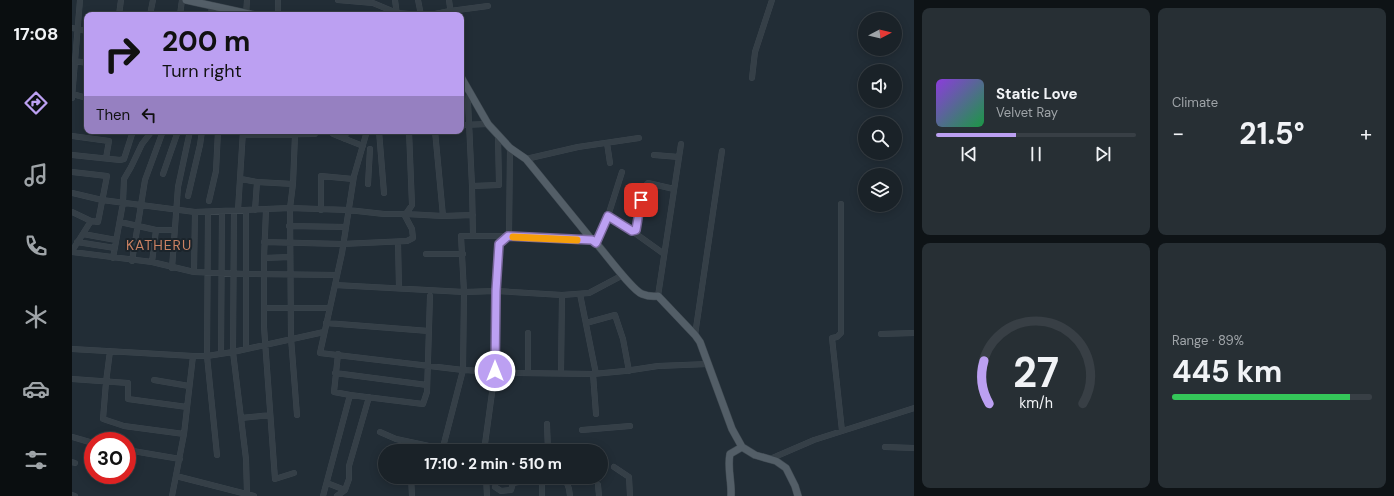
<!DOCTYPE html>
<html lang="en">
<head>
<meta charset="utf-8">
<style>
  body { margin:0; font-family:"DM Sans",sans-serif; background:#272f34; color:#f1f3f6; height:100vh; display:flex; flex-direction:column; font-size:15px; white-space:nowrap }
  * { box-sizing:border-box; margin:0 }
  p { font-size:13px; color:#9fa4a8 }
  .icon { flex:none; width:22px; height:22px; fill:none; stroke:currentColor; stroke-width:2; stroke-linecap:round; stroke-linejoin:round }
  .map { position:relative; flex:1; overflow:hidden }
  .sheet { display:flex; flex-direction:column; gap:8px; padding:8px; background:#0e1316; width:480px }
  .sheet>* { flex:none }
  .banner { position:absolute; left:12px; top:12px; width:380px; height:122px; border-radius:8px; box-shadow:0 2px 10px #0003,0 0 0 1px #383f45; background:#bca0f2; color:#111; overflow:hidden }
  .needle { width:26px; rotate:83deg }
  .controls { position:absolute; left:786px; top:12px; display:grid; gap:8px }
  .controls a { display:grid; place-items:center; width:44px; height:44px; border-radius:50%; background:#1a2228; box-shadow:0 2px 10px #0003,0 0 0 1px #383f45; font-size:20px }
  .speed { position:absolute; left:12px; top:432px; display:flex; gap:8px; font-size:20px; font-weight:700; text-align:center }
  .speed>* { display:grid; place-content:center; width:52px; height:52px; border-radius:50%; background:#1a2228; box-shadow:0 2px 10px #0003,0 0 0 1px #383f45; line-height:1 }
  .speed .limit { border:6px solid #d22; background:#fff; color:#111 }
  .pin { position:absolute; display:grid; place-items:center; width:34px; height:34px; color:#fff; margin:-17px; border-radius:8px; box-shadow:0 2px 6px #0006 }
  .me { position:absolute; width:44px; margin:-22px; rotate:0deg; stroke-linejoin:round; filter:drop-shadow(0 0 3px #0008) }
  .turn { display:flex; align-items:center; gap:14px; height:84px; padding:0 12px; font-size:18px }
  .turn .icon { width:52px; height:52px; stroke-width:2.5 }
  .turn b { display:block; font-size:28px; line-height:34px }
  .then { display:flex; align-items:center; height:38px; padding:0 12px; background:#0003; gap:8px; font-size:15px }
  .big { font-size:30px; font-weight:700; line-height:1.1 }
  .sheet .tile { flex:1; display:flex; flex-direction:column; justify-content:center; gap:6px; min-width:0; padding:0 14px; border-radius:8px; background:#272f34 }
  .sheet .dial { align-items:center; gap:0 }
  .dial svg { height:104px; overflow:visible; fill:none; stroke:#383f45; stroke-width:7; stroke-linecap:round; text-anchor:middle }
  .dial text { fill:#f1f3f6; stroke:none }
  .song { display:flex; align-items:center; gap:12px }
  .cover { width:48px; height:48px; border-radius:6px; background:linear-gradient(135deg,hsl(270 70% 55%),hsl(140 70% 35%)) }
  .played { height:4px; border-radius:2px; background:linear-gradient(90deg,#bca0f2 40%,#383f45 40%) }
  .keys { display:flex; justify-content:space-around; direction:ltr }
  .heat { display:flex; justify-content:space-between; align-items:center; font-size:22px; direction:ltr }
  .charge { height:6px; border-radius:3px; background:linear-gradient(90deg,#34c759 89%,#383f45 0) }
  .sheet .tiles { flex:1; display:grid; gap:8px; grid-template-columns:repeat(2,1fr) }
  .trip { position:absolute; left:306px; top:444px; width:230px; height:40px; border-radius:20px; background:#1a2228; box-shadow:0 2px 10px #0003,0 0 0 1px #383f45; font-weight:700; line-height:40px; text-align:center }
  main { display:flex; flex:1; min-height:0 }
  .tabs { display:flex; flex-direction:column; width:72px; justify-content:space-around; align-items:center; background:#0a0e10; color:#9fa4a8 }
  .tabs .icon { width:28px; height:28px }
  .tabs .selected { color:#bca0f2 }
  .tabs b { font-size:18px; color:#f1f3f6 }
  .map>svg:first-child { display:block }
</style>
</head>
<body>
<main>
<nav class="tabs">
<b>17:08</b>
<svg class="icon selected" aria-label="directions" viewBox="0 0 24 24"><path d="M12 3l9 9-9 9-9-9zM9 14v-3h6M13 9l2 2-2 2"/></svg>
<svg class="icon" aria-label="music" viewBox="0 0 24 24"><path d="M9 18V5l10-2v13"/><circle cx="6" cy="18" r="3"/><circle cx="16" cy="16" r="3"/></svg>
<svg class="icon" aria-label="phone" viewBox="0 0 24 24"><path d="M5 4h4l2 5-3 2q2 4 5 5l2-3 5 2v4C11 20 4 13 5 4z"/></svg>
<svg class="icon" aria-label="climate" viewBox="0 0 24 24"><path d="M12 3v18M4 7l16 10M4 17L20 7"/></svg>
<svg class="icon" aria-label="car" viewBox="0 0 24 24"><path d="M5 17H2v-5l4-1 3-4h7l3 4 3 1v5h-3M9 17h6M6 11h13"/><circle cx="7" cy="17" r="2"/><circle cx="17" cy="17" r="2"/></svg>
<svg class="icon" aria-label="filters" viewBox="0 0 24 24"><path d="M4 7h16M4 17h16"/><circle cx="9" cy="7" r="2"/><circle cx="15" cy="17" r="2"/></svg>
</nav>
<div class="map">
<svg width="842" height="496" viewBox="0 0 842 496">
  <rect width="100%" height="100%" fill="#222d36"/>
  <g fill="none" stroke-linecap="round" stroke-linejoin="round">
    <defs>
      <path id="minor" d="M266 0 301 3 325 13 349 15 363 14 378 11 416 6
        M323 0 325 15
        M346 0 349 15
        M377 0 379 15
        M47 15 49 0
        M78 15 81 0
        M108 15 110 0
        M139 15 140 5
        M174 15 175 0
        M206 15V0
        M0 28 15 31
        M3 61 15 63
        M680 78 683 52 700 0
        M0 94 15 98
        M0 98 8 0
        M389 102H396
        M389 125 416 124
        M262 131 261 134 291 146
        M295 131 282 176 270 253 248 353 391 370 447 373 521 374 553 371 586 366 636 364
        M307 131 312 193
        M363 131 371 216 401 215
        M171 135 243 134 244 131
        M0 136 37 141 34 158
        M273 139 274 131
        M535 143 538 163
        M438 148 437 236 520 240
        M0 155 48 160 52 159 61 131
        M582 155 607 157
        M454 159 506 147 567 138
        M0 172 35 176 26 222 19 221 0 251
        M91 174 106 131
        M169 179 185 182 221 184 218 208 219 338 225 415
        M221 184 223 135
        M296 184 298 149
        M400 186 427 185 426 136
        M0 193 30 200 123 212 218 208 276 210 312 214H334L340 205 337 131
        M116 196 128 145 130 131
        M137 201 144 171 146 131
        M769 204V333L765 337 760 338 770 431
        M166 210 171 131
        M174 210V349
        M183 210 185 182
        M194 210 192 258V327L203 479 222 473
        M249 210V176L281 179
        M162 211 161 352 174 459 175 494
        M0 212 19 221
        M136 212 135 356 145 455
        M334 214 371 216
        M536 216 550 172
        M48 222 84 230H102
        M217 226 274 227
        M560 231 564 229 571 188 576 183 602 189
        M11 234 44 240
        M5 242 43 248
        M192 242 270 244 335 241 341 238 340 229 332 214
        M326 242 327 288
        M524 243 536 216 560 231 592 254
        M0 252 80 262 122 272 174 274 265 275
        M354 254H391
        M41 258 51 203 52 179 59 167 70 144 80 131
        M192 258 218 257
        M60 261 73 180 91 131
        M80 262 84 230
        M100 268 106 187 118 131
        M122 272 123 212
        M263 285 392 292 424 291 427 244 437 236H401L400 186 396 102 397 92
        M508 294 524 374
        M586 296 609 144
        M192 308H258
        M254 323 357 331
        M514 323 543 315 551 339 557 371
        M809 334 842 333
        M623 335 650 151
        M0 349 121 356 112 434 100 496
        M38 351 34 382 31 419 52 426 112 434
        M149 354 150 211
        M266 354 262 392 278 395 351 404 355 392 358 296
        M121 356H135L161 352 252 332
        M263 373 355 385
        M456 373V333
        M489 373 490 295
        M521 374 524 414
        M0 379 56 383V399L115 407
        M82 380 117 386
        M169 418 198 415
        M475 424 476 451
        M510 430 558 426
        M308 432 324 439 371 449
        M0 437 21 443
        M813 447 842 448
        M55 450 108 459
        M370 451 391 370 392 292 389 236H401
        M412 451 423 371 424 291 490 295 517 293 551 275
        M698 459 742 440 842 408
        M0 462 3 463
        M542 467 557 477 558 496
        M104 476 182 496
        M339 477 340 496
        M414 477 415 496
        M255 483 273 490
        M526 485 527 496
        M423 487 429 491 439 490 441 483 452 481 470 482 480 480H487L495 483 497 489 498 496
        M0 495 3 496
        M251 496 278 395
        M265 496 273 490 277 479V466L297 397
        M470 496V480L472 477"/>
      <path id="major" d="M114 0 182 15
        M389 77 416 124 438 148 454 159 520 240 524 243C533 253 560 290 570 294 575 296 580 297 586 296L623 335 628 342 660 429 670 447 683 455 704 461 714 468 723 486 726 496
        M659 496C660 482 655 468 658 454L670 447"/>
    </defs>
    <use href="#minor" stroke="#3e4850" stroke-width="6"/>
    <use href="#major" stroke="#3e4850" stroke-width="8"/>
    <use href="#minor" stroke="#353f47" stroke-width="5.5"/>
    <use href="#major" stroke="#535e67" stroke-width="7"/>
  </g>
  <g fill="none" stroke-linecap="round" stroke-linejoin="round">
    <defs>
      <path id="route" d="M423 371 424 291 427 244 436 236 520 240 524 243 536 216 560 231 564 230 569 200"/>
    </defs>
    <use href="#route" stroke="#7a689d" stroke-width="10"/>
    <use href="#route" stroke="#bca0f2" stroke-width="7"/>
    <path stroke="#f59e0b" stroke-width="7" d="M441 237 505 240"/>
  </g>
  <g text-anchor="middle" stroke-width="4" stroke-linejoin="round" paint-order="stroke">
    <g font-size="14" letter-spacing="1" fill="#cb8263" stroke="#1b242b">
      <text x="87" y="250">KATHERU</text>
    </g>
  </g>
</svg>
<div class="controls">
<a><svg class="needle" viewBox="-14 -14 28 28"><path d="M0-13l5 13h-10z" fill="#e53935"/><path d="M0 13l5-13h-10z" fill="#9fa4a8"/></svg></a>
<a><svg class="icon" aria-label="sound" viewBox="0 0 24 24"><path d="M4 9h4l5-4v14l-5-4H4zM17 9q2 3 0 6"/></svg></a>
<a><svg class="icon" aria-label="search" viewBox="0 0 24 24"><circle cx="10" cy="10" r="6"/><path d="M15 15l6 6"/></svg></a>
<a><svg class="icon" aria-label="layers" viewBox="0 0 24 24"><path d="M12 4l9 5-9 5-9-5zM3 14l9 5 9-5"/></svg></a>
</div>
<div class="speed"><div class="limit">30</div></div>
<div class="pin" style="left:569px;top:200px;background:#d93025"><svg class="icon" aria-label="arrive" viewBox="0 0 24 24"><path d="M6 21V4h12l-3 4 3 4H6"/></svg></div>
<svg class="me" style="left:423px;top:371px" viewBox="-20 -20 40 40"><circle r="17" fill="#bca0f2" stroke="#fff" stroke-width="3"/><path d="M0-11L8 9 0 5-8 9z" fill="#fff"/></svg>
<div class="trip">17:10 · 2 min · 510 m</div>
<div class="banner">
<div class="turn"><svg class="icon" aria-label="right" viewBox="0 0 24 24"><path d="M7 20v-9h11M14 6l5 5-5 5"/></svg><div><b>200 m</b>Turn right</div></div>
<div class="then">Then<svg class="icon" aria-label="left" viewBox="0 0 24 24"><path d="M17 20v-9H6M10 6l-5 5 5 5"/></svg></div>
</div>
</div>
<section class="sheet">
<div class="tiles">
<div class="tile">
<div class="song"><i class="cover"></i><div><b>Static Love</b><p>Velvet Ray</p></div></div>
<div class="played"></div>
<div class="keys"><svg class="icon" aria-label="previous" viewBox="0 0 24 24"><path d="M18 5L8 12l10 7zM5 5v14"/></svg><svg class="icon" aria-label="pause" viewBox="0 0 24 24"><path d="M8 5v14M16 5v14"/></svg><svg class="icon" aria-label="next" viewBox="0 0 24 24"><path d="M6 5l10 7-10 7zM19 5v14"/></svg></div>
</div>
<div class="tile"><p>Climate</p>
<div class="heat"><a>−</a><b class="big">21.5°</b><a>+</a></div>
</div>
<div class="tile dial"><svg viewBox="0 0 100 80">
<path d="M14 69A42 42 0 1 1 86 69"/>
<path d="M14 69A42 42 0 0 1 10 36" stroke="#bca0f2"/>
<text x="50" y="56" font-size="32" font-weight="700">27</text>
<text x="50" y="72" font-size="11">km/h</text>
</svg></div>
<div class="tile"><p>Range · 89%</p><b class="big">445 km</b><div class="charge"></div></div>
</div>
</section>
</main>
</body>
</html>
